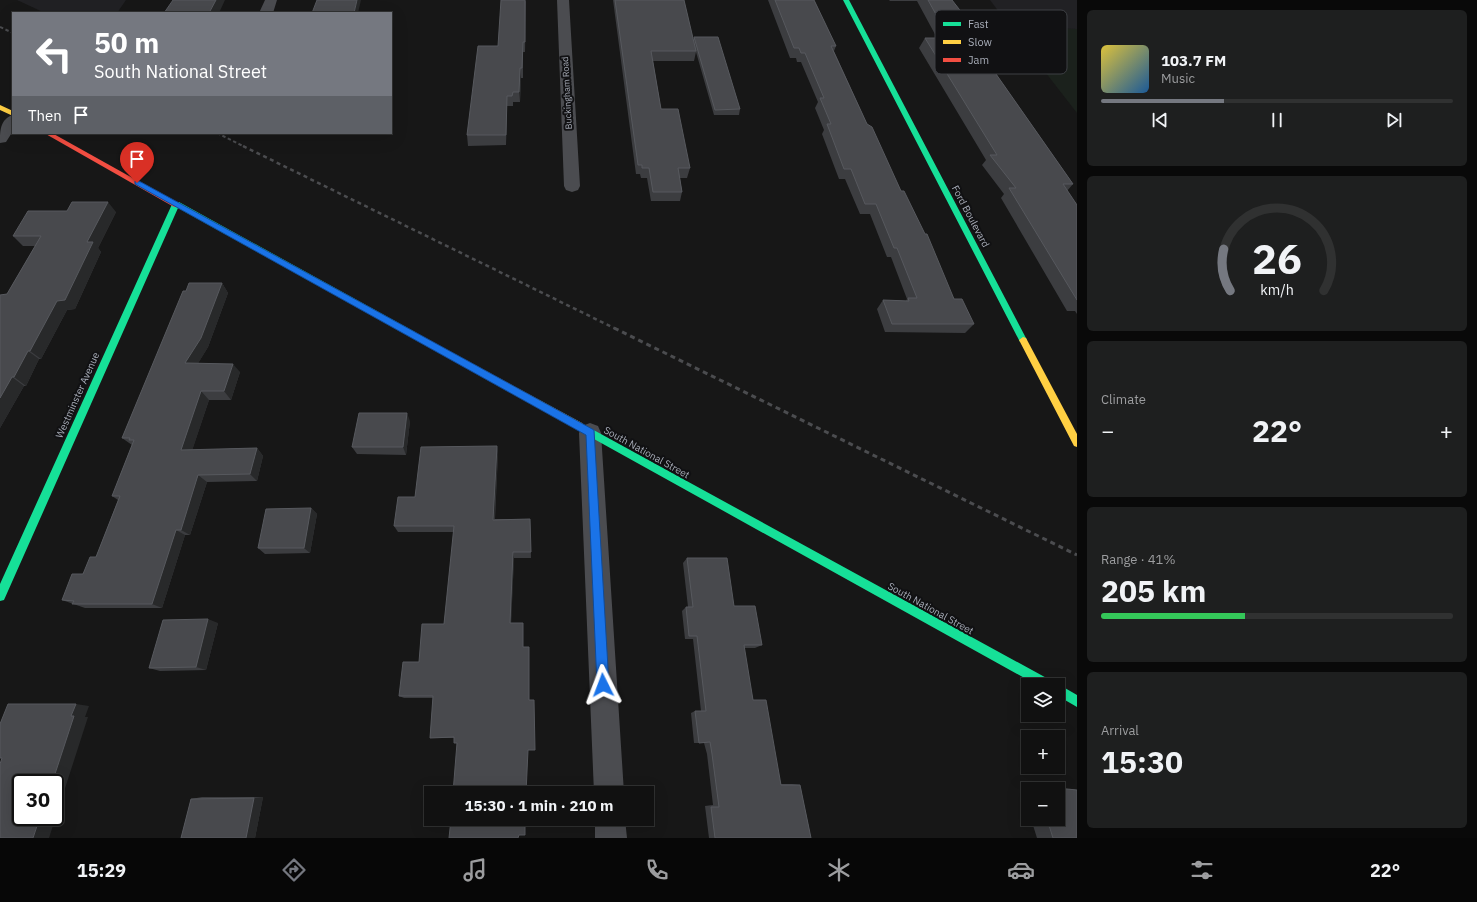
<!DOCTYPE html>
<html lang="en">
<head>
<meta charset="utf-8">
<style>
  body { margin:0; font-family:"IBM Plex Sans",sans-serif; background:#1e1f1f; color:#f1f3f6; height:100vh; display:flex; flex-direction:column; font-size:15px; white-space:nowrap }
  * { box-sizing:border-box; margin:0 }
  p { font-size:13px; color:#9c9d9f }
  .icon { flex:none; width:22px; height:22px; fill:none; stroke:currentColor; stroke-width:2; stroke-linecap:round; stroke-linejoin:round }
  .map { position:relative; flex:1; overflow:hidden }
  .panel { display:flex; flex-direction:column; gap:10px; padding:10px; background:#090909; width:400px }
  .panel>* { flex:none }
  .hud { position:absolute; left:12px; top:12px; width:380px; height:122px; border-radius:0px; box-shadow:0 4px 16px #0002,0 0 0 1px #303131; background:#757880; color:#fff; overflow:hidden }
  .buttons { position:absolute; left:1021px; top:678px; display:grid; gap:8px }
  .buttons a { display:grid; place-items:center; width:44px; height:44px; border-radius:0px; background:#111; box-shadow:0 4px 16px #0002,0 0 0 1px #303131; font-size:20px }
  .speed { position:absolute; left:12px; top:774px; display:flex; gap:8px; font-size:20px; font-weight:700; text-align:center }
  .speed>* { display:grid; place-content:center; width:52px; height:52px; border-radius:50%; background:#111; box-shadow:0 4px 16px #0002,0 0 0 1px #303131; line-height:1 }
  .speed .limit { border:2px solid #111; border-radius:6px; background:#fff; color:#111 }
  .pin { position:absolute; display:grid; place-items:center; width:34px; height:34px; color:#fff; margin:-41px -17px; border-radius:50% 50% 50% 0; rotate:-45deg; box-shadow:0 0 4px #0007 }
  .pin .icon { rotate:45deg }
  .me { position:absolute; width:44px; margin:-22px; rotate:357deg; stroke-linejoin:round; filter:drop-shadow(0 0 3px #0008) }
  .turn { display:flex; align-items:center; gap:14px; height:84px; padding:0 16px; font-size:18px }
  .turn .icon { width:52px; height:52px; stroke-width:2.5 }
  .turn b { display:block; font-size:28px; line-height:34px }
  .then { display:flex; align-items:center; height:38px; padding:0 16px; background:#0003; gap:8px; font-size:15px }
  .big { font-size:30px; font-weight:800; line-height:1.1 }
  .panel .tile { flex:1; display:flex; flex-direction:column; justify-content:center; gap:6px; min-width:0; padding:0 14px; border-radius:6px; background:#1e1f1f }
  .panel .dial { align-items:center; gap:0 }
  .dial svg { height:104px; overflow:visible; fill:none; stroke:#303131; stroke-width:7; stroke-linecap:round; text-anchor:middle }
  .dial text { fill:#f1f3f6; stroke:none }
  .song { display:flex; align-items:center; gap:12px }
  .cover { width:48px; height:48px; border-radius:6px; background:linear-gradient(135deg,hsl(50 70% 55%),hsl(210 70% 35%)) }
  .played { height:4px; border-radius:2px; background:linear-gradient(90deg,#757880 35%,#303131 35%) }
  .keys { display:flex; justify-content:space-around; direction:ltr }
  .heat { display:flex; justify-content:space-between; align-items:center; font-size:22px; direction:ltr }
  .charge { height:6px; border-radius:3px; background:linear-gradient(90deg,#34c759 41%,#303131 0) }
  .trip { position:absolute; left:424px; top:786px; width:230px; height:40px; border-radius:0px; background:#111; box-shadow:0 4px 16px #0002,0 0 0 1px #303131; font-weight:800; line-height:40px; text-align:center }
  .tab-bar { display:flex; height:64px; justify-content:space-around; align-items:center; background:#070707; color:#9c9d9f }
  .tab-bar .icon { width:28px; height:28px }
  .tab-bar .on { color:#757880 }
  .tab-bar b { font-size:18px; color:#f1f3f6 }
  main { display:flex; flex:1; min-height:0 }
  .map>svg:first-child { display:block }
</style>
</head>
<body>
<main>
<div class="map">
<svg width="1077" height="838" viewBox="0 0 1077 838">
  <rect width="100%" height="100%" fill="#171717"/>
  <path fill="#212124" d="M17 0H126L117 13H45Z
    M990 0H1077V29L1011 28Z"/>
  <path fill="#1b211c" d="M1011 28 1077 29V113Z"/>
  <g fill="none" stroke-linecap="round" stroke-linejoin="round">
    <path fill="#4b4c50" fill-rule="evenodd" d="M265 0H277L273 13H259Z
      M557 0H569L580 186 578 190 572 192 566 190 564 186Z
      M13 115V131L6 142 0 143C0 131 0 119 13 115Z
      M590 423 598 426 601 433 624 793H594L579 433 582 426Z
      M595 819H625L627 838H595Z"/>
    <path fill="#16e098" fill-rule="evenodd" d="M843 0H849L1027 340 1026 342H1020Z
      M173 202H179L415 332 416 334 412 337 409 336 178 208 4 600 0 601V584Z
      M579 422 1052 681 1054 685H1037L576 429 574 426 576 423Z
      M1058 684 1077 695V707L1058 696V685H1056Z"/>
    <path fill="#ffcf43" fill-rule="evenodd" d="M0 105 13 111V116L0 110Z
      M412 331 582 423 584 426 582 429 579 430 576 429 409 336 408 334Z
      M1023 337 1026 338 1077 434V447L1074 446 1019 340Z"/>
    <path fill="#f24e42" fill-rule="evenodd" d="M44 133H52L181 205 180 207H174Z"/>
    <path stroke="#4b4c4f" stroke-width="2" stroke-dasharray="3.5 2.5" stroke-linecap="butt" d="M0 27 13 33
      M217 133 245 147"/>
    <path stroke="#4b4c4f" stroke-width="2.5" stroke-dasharray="4 3.5" stroke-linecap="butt" d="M243 146 616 329"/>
    <path stroke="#4b4c4f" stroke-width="3" stroke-dasharray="5 4" stroke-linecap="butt" d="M614 328 1077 555"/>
  </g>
  <path fill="#3c3d40" d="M526 0 525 52H523V78H521L520 102H513V106H507L506 145 468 146 467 135 498 46Z
    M613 0H684L693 41 694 37 740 109 739 115H714L696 52 694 61H653L661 109 690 168 687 178H680L682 192 680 201H651L647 178H641L640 174H636Z
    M768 0H814L836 46 834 51 867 124 901 191 954 299 974 324 965 333 885 332 877 309 883 300 906 301 907 299 891 257H887L870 214H860L845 179H839L822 134 824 130 815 108 818 102 801 62H797L796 58H790Z
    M889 0H952L966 18 1026 64 1019 74H996L1073 184 1067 191 1077 205V314L1075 311H1067L1001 198 1004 194 982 165 986 160 919 48 925 38H937L917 1H890Z
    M116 212 98 248 101 252 75 309 67 310 41 359H39L26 386H24L0 428V295L7 294 35 246H23L13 236Z
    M222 283 228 293 208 347 198 363 240 372 231 400H209L192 450 257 448 263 456 257 481 207 482 190 535H185L162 608H85L62 600 96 557 118 500 112 496 132 445 122 438 186 291Z
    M410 421 406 455 357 454 352 447Z
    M497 446 498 454 495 519H530L531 558H514L511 623 523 627V647L457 743H454V738H430L433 698H404L399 696 419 662 444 624 454 532H398L394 526 415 497Z
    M311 508 317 514 310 553 265 554 258 548Z
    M687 558 734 606 762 645 755 648H744L753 700 781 784H792L800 785 811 838H709L705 806 713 805 707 754 704 743H694L691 713 695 711H701L693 639H685L682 611 686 607H688L683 563Z
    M218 623 206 670 160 671 149 668Z
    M1022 785 1077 790V838H1037L1031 819H1058V789H1028V807Z
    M202 797H263L255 838H181L191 799Z"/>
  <path fill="#28292a" d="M216 0H225L219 13H209Z
    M357 0H361L358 13H354Z
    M520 68 521 78 520 102 519 92Z
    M507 96V106L506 145V135Z
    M108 202 116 212 98 248 101 252 75 309 67 310 41 359 30 351Z
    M222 283 228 293 208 347 193 372 185 363Z
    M28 351 39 359 26 386 14 377Z
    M233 364 240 372 231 400 224 391Z
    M12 377 24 386 0 428V398Z
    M201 391 209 400 190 457 181 450Z
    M407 413 410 421 406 455 403 447Z
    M497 446 498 454 494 526 493 520Z
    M257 448 263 456 257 481 250 474Z
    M198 475 207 482 190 535 181 530Z
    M311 508 317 514 310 553 304 548Z
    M176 530 185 535 162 608 152 604Z
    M513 552 514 558 511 627 510 623Z
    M208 619 218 623 206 670 196 667Z
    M76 704 89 706 85 717H88L49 838H33L40 817H55V783H52L71 716Z
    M263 797 255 838H246L254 798Z"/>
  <path fill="#48494d" stroke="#57595e" d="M173 0H216L209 13H164Z
    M317 0H357L354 13H312Z
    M501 0H525V42H523L522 68H520L519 92H513L512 96H507L506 135H467L478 46H498Z
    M615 0H684L696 51H651L661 109H678L690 168H678L682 192H653L649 168H642V165H638Z
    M775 0H814L836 46H831L867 124 872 127 901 191H904L925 234H927L954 299H962L974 324H892L883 300 909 301 908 298H917L897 248H894L876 204H865L851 169H844L827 124H831L820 98H824L805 53H801L799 48H794Z
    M928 0H952L966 18H993L1026 64H989L1073 184H1063L1077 205V300L1009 188H1016L990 155H997L925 38H949Z
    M694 37H718L740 109 715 110Z
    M72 202H108L87 242H93L65 300 57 301 30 351H28L14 377H12L0 398V295L7 294 41 236H13L28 211H67Z
    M189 283H222L201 338 185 363 233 364 224 391H201L181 450 257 448 250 474 198 475 181 530H176L152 604H72L74 601 62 600 72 574H83L90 557H96L120 496H112L134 440H129L130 438H122L183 291H186Z
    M359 413H407L403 447H352Z
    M497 446 493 520 530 519 531 552H513L510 623H523V647H529V700H534L535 750H528L526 793H453L457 743H454V737L430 738 433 696H399L403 662H419L422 624H444L454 526H394L398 497H415L421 447Z
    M311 508 304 548H258L266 509Z
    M687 558H727L734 606H755L762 645H744L753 700H766L781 785H800L811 838H715L711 807H719L712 754 710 742 699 743 695 711H706L697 636H689L686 607H693Z
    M208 619 196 667 149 668 163 620Z
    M8 704H76L71 716H74L52 783H21V817H40L33 838H0V764L2 758H0V724Z
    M1037 786 1077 790V838H1053L1047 819H1058V789H1038Z
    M254 798 246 838H181L191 799Z
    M451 819H525V835H519L518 838H449Z"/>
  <path fill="#1a73e8" stroke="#114b97" d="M135 181H139L594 430 609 685 607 689 603 691 599 689 597 685 586 435 135 184Z"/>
  <g text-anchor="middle" stroke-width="4" stroke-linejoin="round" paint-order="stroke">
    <g font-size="9" fill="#a8adb8" stroke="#111113">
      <text transform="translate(567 93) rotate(-93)" y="3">Buckingham Road</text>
    </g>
    <g font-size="10" fill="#a8adb8" stroke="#111113">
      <text transform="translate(971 216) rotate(62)" y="4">Ford Boulevard</text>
      <text transform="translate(77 395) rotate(-66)" y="4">Westminster Avenue</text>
      <text transform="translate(647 452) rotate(29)" y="4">South National Street</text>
      <text transform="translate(931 608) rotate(29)" y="4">South National Street</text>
    </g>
  </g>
  <rect x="935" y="10" width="132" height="64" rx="6" fill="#111113" stroke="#3e4045" stroke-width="1"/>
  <rect x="943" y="22" width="18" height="4" fill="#16e098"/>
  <rect x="943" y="40" width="18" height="4" fill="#ffcf43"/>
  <rect x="943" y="58" width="18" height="4" fill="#f24e42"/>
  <g font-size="11" fill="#a8adb8">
    <text x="968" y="28">Fast</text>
    <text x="968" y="46">Slow</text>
    <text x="968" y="64">Jam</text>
  </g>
</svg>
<div class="buttons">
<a><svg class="icon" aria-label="layers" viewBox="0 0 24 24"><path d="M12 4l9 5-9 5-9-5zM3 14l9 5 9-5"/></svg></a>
<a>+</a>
<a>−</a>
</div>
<div class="speed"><div class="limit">30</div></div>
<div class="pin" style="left:137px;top:183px;background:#d93025"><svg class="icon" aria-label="arrive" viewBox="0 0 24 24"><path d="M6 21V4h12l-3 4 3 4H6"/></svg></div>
<svg class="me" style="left:603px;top:685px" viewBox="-20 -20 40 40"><path d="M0-17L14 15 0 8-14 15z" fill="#1a73e8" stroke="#fff" stroke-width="4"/></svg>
<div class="trip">15:30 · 1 min · 210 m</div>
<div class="hud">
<div class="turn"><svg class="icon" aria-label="left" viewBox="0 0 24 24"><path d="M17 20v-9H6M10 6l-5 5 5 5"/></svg><div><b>50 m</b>South National Street</div></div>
<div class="then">Then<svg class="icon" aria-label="arrive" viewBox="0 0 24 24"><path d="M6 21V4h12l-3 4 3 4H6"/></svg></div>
</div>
</div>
<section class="panel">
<div class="tile">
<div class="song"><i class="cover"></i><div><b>103.7 FM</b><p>Music</p></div></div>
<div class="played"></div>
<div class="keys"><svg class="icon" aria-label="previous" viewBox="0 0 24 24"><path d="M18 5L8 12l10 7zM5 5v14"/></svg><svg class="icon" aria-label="pause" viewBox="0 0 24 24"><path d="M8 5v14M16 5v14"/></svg><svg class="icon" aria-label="next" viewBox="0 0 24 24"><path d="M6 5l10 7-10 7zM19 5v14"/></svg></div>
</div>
<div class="tile dial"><svg viewBox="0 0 100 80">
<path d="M14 69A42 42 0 1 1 86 69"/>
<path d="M14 69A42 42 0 0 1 9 37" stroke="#757880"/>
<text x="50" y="56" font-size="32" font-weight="700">26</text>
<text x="50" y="72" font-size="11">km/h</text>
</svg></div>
<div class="tile"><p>Climate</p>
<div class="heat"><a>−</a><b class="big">22°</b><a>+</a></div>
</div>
<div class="tile"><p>Range · 41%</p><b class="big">205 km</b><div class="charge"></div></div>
<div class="tile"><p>Arrival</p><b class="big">15:30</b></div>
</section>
</main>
<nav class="tab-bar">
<b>15:29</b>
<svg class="icon on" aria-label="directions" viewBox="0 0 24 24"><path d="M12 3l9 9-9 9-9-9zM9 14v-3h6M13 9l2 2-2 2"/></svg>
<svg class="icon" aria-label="music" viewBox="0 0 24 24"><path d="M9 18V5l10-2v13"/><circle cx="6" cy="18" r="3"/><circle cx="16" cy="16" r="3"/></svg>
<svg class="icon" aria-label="phone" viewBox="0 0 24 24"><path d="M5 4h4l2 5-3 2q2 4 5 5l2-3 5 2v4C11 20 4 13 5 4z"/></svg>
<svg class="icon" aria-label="climate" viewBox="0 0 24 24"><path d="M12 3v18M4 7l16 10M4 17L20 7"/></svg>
<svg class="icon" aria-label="car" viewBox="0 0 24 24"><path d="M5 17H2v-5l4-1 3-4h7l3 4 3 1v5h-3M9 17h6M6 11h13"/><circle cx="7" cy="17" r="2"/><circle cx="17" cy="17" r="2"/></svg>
<svg class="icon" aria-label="filters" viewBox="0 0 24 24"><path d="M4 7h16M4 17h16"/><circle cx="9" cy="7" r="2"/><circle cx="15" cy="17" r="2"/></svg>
<b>22°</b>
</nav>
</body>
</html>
